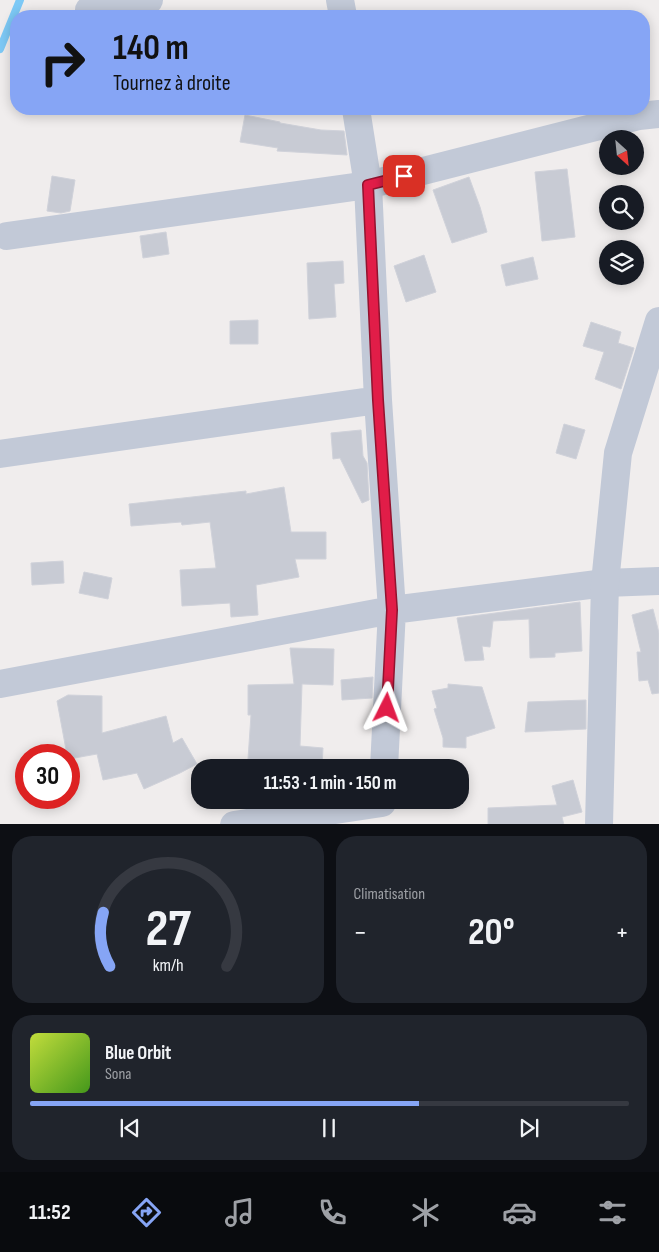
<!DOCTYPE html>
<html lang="fr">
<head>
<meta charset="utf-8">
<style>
  body { margin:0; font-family:"Sofia Sans Condensed",sans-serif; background:#20242c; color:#f1f3f6; height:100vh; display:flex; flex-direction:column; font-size:19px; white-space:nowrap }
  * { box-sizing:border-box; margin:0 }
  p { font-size:16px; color:#9ea1a6 }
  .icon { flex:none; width:28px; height:28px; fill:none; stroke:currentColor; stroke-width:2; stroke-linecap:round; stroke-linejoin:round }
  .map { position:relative; height:824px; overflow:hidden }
  .drawer { display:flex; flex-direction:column; gap:12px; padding:12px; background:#0d0f14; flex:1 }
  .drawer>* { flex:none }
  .hud { position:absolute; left:10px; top:10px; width:640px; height:105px; border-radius:20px; box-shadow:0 2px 12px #0003; background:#86a5f5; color:#111; overflow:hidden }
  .needle { width:32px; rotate:153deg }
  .tools { position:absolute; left:599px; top:130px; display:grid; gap:10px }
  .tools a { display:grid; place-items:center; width:45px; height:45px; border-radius:50%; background:#171b24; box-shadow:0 2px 12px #0003; font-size:25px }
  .speed { position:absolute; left:15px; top:744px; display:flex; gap:10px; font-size:25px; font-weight:700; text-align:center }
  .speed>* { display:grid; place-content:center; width:65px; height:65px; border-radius:50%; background:#171b24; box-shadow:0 2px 12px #0003; line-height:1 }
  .speed .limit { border:8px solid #d22; background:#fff; color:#111 }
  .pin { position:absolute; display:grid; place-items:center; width:42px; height:42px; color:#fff; margin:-21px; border-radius:10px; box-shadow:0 2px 8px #0006 }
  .me { position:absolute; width:55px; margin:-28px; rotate:3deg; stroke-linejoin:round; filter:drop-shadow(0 0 4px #0008) }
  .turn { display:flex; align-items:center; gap:18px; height:105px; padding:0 20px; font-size:22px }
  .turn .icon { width:65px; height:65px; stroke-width:2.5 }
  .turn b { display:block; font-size:35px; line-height:42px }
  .big { font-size:38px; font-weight:700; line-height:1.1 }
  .drawer .widget { flex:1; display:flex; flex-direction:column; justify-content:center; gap:8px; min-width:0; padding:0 18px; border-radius:20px; background:#20242c }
  .drawer .dial { align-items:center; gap:0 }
  .dial svg { height:130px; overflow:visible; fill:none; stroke:#363941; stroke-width:7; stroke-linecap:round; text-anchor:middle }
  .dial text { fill:#f1f3f6; stroke:none }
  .song { display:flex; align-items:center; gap:15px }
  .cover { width:60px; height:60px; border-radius:8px; background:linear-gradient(135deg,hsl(70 70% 55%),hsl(100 70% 35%)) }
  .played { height:5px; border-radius:2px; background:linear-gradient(90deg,#86a5f5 65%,#363941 65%) }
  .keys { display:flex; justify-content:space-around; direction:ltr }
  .heat { display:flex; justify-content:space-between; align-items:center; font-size:28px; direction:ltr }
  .drawer .tiles { flex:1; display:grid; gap:12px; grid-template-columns:1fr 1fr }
  .widget:last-child { grid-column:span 2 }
  .trip { position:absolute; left:191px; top:759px; width:278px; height:50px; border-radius:20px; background:#171b24; box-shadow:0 2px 12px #0003; font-weight:700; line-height:50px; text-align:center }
  .tab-bar { display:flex; height:80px; justify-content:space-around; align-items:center; background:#090b0e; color:#9ea1a6 }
  .tab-bar .icon { width:35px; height:35px }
  .tab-bar .current { color:#86a5f5 }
  .tab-bar b { font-size:22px; color:#f1f3f6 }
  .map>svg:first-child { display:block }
</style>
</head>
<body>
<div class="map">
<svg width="659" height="825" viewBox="0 0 659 825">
  <rect width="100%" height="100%" fill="#f0eded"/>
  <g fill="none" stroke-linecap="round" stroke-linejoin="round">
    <path stroke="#7dc9f6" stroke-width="8" d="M0 49 20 0"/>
  </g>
  <path fill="#c8cbd4" stroke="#d0d2da" d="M245 115 280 122V123L321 130 344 131 347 155 277 151 278 148 240 142Z
    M567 169 575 237 542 241 535 172Z
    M52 176 75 180 70 211 61 213 47 211Z
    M469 177 480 207 487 232 452 243 433 190Z
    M166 232 169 254 143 258 140 236Z
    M424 255 436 292 406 302 394 266Z
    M533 257 538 279 506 286 501 265Z
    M343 261 344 283 334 284 336 317 309 319 307 263Z
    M258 320V344H230V321Z
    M591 322 621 332 618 343 634 348 621 389 595 379 604 352 583 346Z
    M564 424 585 430 576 459 556 453Z
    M361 430 363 456 367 463 369 500 362 503 340 458 333 459 331 433Z
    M284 487 291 532H326V559H295L299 577 256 585 258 615 231 617 230 603 182 606 180 570 216 568 210 522 182 525 181 522 131 526 129 504 246 491V494Z
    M63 561 64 583 32 585 31 563Z
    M84 572 112 578 108 599 79 593Z
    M580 602 582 651 555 653V657L530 658 529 619 493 621 490 647 482 646 484 660 465 661 457 618Z
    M653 609 659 633V693L652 694 648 680 639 681 637 652H641L632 615Z
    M290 648 334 649 333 685 302 684 300 746 323 748 322 768H293V761L248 759 251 715H248V685L294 684Z
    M373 677 372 698 342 700 341 680Z
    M448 684 482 687 495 728 466 737V748L443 747V738L434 709 437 708 432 691 448 688Z
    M68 695 102 696V733L166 716 173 743 182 738 197 764 180 773 144 789 137 773 103 780 97 754 69 759V755H67L57 701Z
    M586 700V729L525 732 528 702Z
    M573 780 582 812 562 817 564 825H488V808L557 805 552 786Z"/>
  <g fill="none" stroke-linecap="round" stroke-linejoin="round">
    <path stroke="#c2c9d7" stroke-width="28" d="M340 0 343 16
      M89 10 149 0
      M356 109 368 185 378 400 392 610 384 768
      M7 236 368 185 639 116 659 114
      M0 454 378 400
      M0 684 392 610 605 583 659 581
      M234 825 382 803"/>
    <path stroke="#c2c9d7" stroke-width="28" d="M599 825 605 583 618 453 659 321"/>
  </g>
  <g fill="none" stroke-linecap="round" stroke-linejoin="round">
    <defs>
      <path id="route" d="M387 708 392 610 378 400 368 185 404 176"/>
    </defs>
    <use href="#route" stroke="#92132f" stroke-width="12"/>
    <use href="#route" stroke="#e11d48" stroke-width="9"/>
  </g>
</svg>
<div class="tools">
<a><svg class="needle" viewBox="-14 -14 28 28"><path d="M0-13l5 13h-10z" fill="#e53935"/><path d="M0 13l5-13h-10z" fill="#9ea1a6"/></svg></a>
<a><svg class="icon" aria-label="search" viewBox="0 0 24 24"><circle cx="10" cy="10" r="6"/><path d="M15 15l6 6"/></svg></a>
<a><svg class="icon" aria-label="layers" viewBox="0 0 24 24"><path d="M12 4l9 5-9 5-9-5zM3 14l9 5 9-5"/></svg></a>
</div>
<div class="speed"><div class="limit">30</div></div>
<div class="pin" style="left:404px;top:176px;background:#d93025"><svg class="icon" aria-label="arrive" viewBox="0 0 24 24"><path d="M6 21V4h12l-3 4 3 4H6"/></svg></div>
<svg class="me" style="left:387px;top:708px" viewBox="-20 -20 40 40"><path d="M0-17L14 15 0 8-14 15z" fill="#e11d48" stroke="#fff" stroke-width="4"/></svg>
<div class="trip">11:53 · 1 min · 150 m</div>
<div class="hud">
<div class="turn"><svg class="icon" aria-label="right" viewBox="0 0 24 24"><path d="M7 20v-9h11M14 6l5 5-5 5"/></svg><div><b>140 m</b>Tournez à droite</div></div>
</div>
</div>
<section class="drawer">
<div class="tiles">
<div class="widget dial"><svg viewBox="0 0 100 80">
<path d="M14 69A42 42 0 1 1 86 69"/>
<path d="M14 69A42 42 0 0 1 10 36" stroke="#86a5f5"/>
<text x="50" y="56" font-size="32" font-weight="700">27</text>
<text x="50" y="72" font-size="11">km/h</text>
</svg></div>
<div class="widget"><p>Climatisation</p>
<div class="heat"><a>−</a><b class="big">20°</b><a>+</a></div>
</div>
<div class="widget">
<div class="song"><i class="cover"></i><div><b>Blue Orbit</b><p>Sona</p></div></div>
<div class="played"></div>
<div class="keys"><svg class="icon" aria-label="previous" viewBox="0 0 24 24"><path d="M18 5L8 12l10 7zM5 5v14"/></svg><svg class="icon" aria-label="pause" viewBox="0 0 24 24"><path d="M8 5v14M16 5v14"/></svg><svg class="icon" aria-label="next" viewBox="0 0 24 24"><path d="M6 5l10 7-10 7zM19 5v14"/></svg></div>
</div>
</div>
</section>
<nav class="tab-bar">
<b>11:52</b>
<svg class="icon current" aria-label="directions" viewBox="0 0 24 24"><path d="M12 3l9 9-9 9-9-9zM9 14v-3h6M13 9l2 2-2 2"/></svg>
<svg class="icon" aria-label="music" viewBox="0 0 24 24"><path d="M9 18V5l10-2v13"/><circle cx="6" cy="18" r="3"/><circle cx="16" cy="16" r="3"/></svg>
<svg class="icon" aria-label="phone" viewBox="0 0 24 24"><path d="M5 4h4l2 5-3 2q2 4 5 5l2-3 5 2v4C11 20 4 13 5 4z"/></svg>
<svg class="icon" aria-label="climate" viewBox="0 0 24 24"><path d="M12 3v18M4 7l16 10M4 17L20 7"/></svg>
<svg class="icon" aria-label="car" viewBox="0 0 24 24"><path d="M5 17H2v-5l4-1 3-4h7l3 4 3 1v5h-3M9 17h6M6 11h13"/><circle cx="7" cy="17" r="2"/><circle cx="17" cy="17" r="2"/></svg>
<svg class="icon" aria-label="filters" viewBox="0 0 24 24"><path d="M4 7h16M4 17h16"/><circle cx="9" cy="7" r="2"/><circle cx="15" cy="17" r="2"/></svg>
</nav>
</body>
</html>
